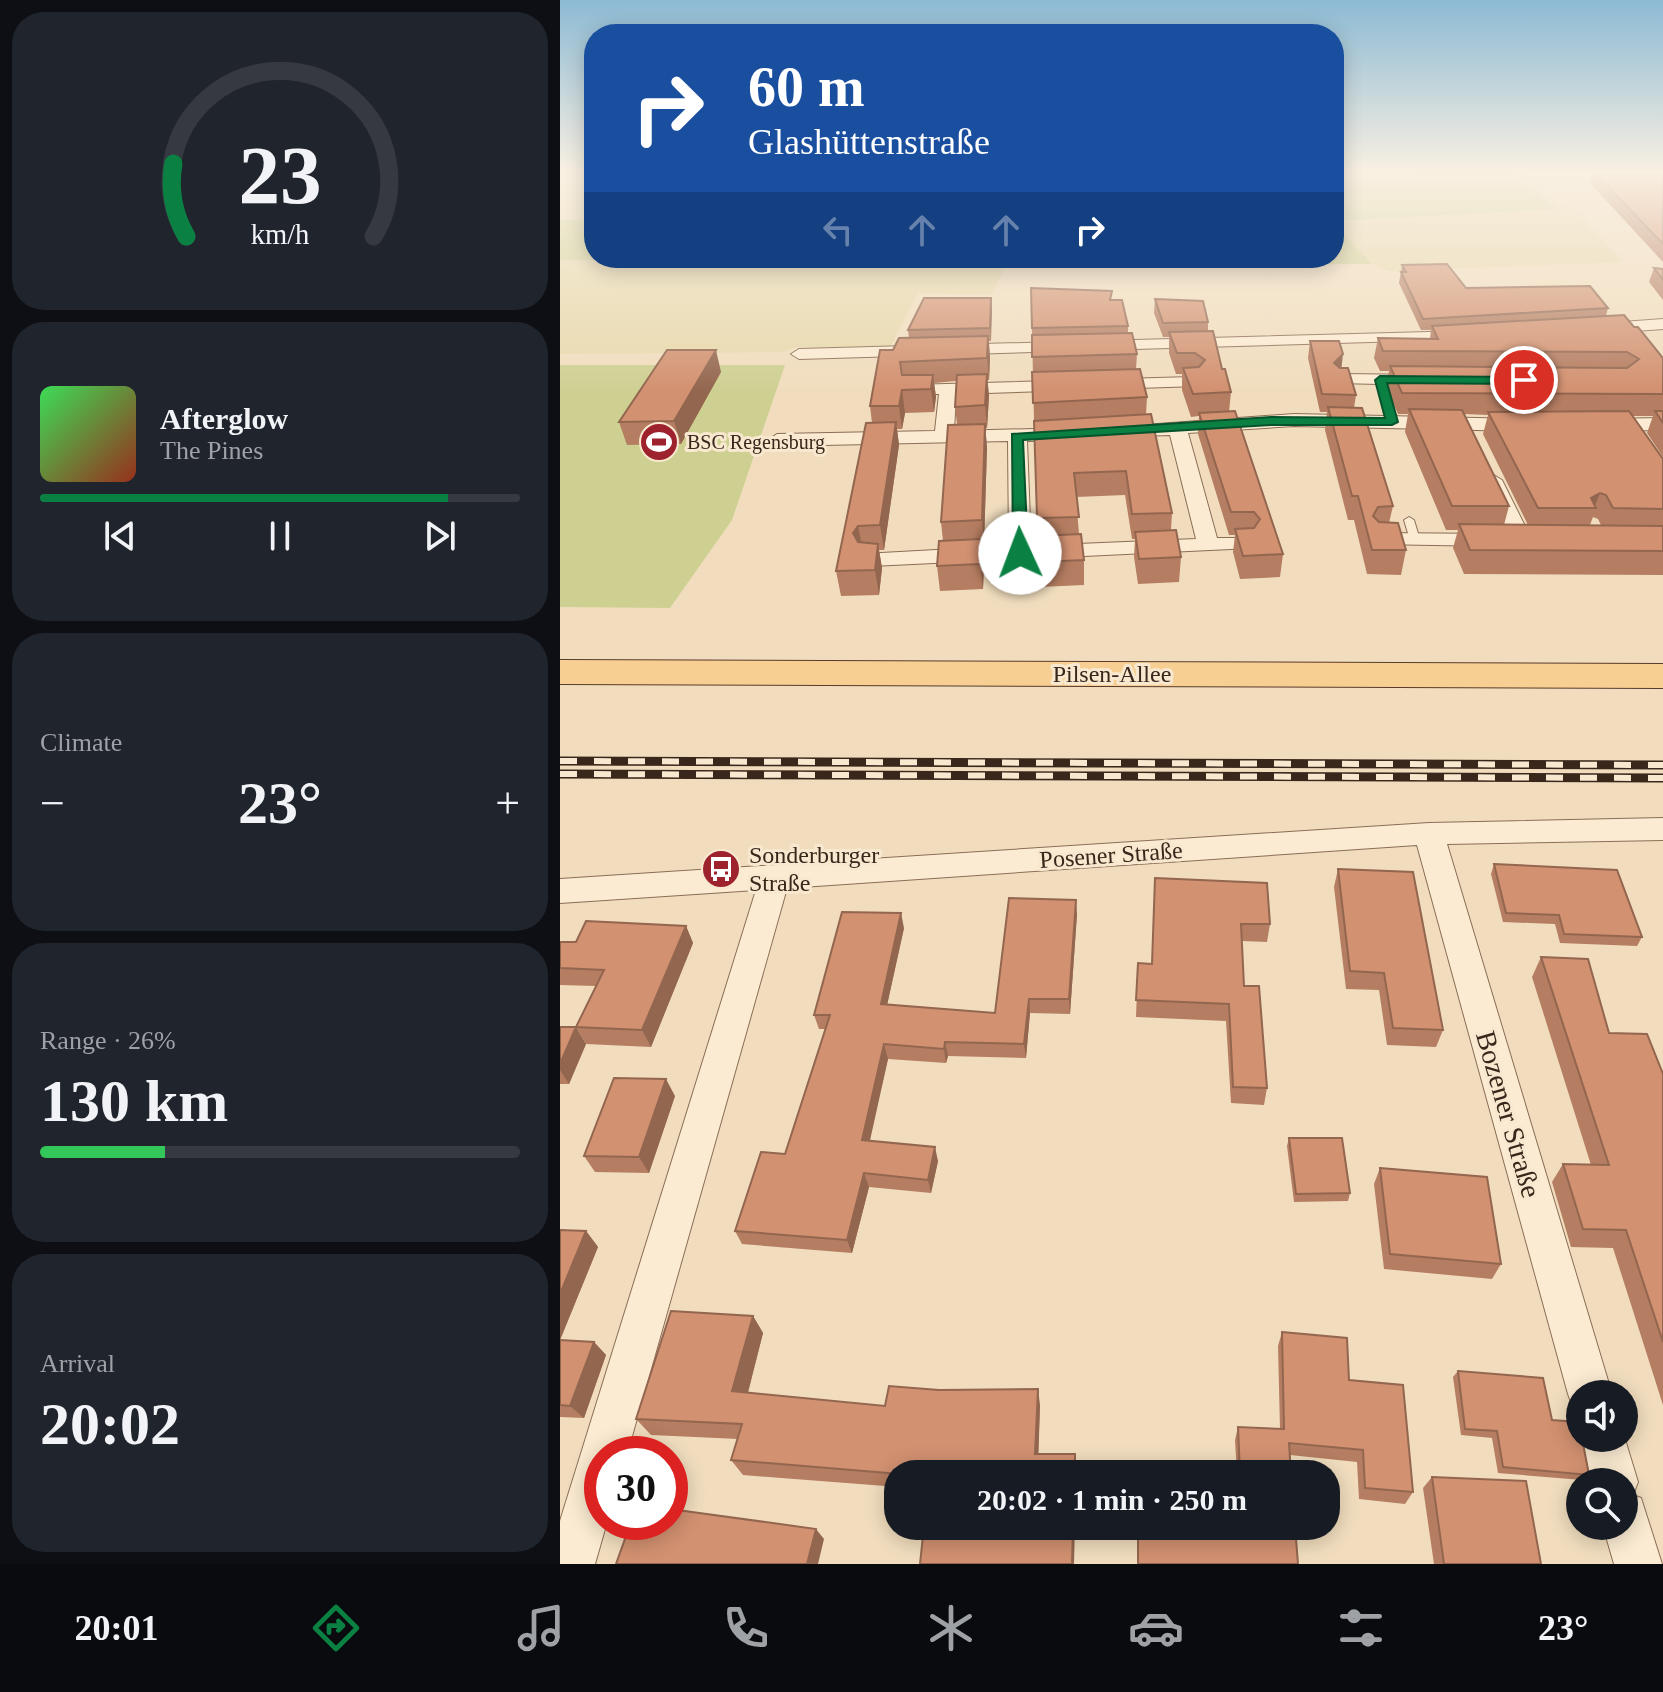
<!DOCTYPE html>
<html lang="en">
<head>
<meta charset="utf-8">
<style>
  body { margin:0; font-family:"Times New Roman",serif; background:#20242c; color:#f1f3f6; height:100vh; display:flex; flex-direction:column; font-size:30px; white-space:nowrap }
  * { box-sizing:border-box; margin:0 }
  p { font-size:26px; color:#9ea1a6 }
  .icon { flex:none; width:44px; height:44px; fill:none; stroke:currentColor; stroke-width:2; stroke-linecap:round; stroke-linejoin:round }
  .map { position:relative; flex:1; overflow:hidden }
  .details { display:flex; flex-direction:column; gap:12px; padding:12px; background:#0d0f14; width:560px }
  .details>* { flex:none }
  .banner { position:absolute; left:24px; top:24px; width:760px; height:244px; border-radius:32px; box-shadow:0 4px 20px #0003; background:#1a4fa0; color:#fff; overflow:hidden }
  .fabs { position:absolute; left:1006px; top:1380px; display:grid; gap:16px }
  .fabs a { display:grid; place-items:center; width:72px; height:72px; border-radius:50%; background:#171b24; box-shadow:0 4px 20px #0003; font-size:40px }
  .speed { position:absolute; left:24px; top:1436px; display:flex; gap:16px; font-size:40px; font-weight:700; text-align:center }
  .speed>* { display:grid; place-content:center; width:104px; height:104px; border-radius:50%; background:#171b24; box-shadow:0 4px 20px #0003; line-height:1 }
  .speed .limit { border:12px solid #d22; background:#fff; color:#111 }
  .pin { position:absolute; display:grid; place-items:center; width:68px; height:68px; color:#fff; margin:-34px; border:4px solid #fff; border-radius:50%; box-shadow:0 2px 8px #0007 }
  .me { position:absolute; width:88px; margin:-44px; rotate:358deg; stroke-linejoin:round; filter:drop-shadow(0 0 6px #0008) }
  .turn { display:flex; align-items:center; gap:28px; height:168px; padding:0 32px; font-size:36px }
  .turn .icon { width:104px; height:104px; stroke-width:2.5 }
  .turn b { display:block; font-size:56px; line-height:68px }
  .lanes { display:flex; align-items:center; height:76px; padding:0 32px; background:#0003; justify-content:center; gap:40px; direction:ltr }
  .lanes .off { opacity:.35 }
  .big { font-size:60px; font-weight:700; line-height:1.1 }
  .details .card { flex:1; display:flex; flex-direction:column; justify-content:center; gap:12px; min-width:0; padding:0 28px; border-radius:32px; background:#20242c }
  .details .dial { align-items:center; gap:0 }
  .dial svg { height:208px; overflow:visible; fill:none; stroke:#363941; stroke-width:7; stroke-linecap:round; text-anchor:middle }
  .dial text { fill:#f1f3f6; stroke:none }
  .song { display:flex; align-items:center; gap:24px }
  .cover { width:96px; height:96px; border-radius:12px; background:linear-gradient(135deg,hsl(130 70% 55%),hsl(10 70% 35%)) }
  .played { height:8px; border-radius:4px; background:linear-gradient(90deg,#0b8043 85%,#363941 85%) }
  .keys { display:flex; justify-content:space-around; direction:ltr }
  .heat { display:flex; justify-content:space-between; align-items:center; font-size:44px; direction:ltr }
  .charge { height:12px; border-radius:6px; background:linear-gradient(90deg,#34c759 26%,#363941 0) }
  .trip { position:absolute; left:324px; top:1460px; width:456px; height:80px; border-radius:32px; background:#171b24; box-shadow:0 4px 20px #0003; font-weight:700; line-height:80px; text-align:center }
  .tab-bar { display:flex; height:128px; justify-content:space-around; align-items:center; background:#090b0e; color:#9ea1a6 }
  .tab-bar .icon { width:56px; height:56px }
  .tab-bar .current { color:#0b8043 }
  .tab-bar b { font-size:36px; color:#f1f3f6 }
  main { display:flex; flex:1; min-height:0 }
  .map>svg:first-child { display:block }
</style>
</head>
<body>
<main>
<section class="details">
<div class="card dial"><svg viewBox="0 0 100 80">
<path d="M14 69A42 42 0 1 1 86 69"/>
<path d="M14 69A42 42 0 0 1 9 41" stroke="#0b8043"/>
<text x="50" y="56" font-size="32" font-weight="700">23</text>
<text x="50" y="72" font-size="11">km/h</text>
</svg></div>
<div class="card">
<div class="song"><i class="cover"></i><div><b>Afterglow</b><p>The Pines</p></div></div>
<div class="played"></div>
<div class="keys"><svg class="icon" aria-label="previous" viewBox="0 0 24 24"><path d="M18 5L8 12l10 7zM5 5v14"/></svg><svg class="icon" aria-label="pause" viewBox="0 0 24 24"><path d="M8 5v14M16 5v14"/></svg><svg class="icon" aria-label="next" viewBox="0 0 24 24"><path d="M6 5l10 7-10 7zM19 5v14"/></svg></div>
</div>
<div class="card"><p>Climate</p>
<div class="heat"><a>−</a><b class="big">23°</b><a>+</a></div>
</div>
<div class="card"><p>Range · 26%</p><b class="big">130 km</b><div class="charge"></div></div>
<div class="card"><p>Arrival</p><b class="big">20:02</b></div>
</section>
<div class="map">
<svg width="1103" height="1564" viewBox="0 0 1103 1564">
  <rect width="100%" height="100%" fill="#f1ddbe"/>
  <path fill="#e7d8ab" d="M0 172H34V220H0Z
    M774 172H1013L963 175 996 202 1010 204 1063 262 829 271 812 264 445 266 432 295 358 293 329 349 237 347 222 352 0 354V260L774 258Z"/>
  <path fill="#ced092" d="M866 172H983L953 175 998 209 774 221V179L859 182Z
    M0 220H34V258H279L0 260Z
    M774 224 812 264 622 265V258H774Z
    M0 365H225L172 520 110 608 0 607Z"/>
  <g fill="none" stroke-linecap="round" stroke-linejoin="round">
    <defs>
      <path id="service" d="M849 517 854 520 860 540 859 542 855 543 850 540 844 520Z"/>
      <path id="minor" d="M1103 319V329L1035 334 1027 329 1035 324Z
        M906 331 914 336 912 339 239 359 231 354 239 349Z
        M783 374 863 375 872 380 863 385 777 383 774 379Z
        M632 377 641 382 638 386 396 394 394 431 511 428 520 434 511 440 467 441 471 546 636 539 610 435 550 437 548 433 557 427 734 414 962 419 971 425 962 431 734 426 628 433 657 538H692L695 543 692 548 311 566 303 564 300 559 303 554 449 546 448 441 217 446 208 440 217 434 375 431 379 394H345V386L351 385Z
        M1103 418V430L1040 431 1031 425 1040 419Z
        M932 474 942 480 972 540 969 545 961 546 950 540 922 480Z
        M822 533 933 534 944 540 933 546 814 544 811 539 814 534Z
        M1103 818V840L887 844 1052 1394H1020V1412L1014 1410 1008 1394 857 845 227 888 67 1454H42V1522H47L35 1564H0V1521L196 890 0 903V879L869 823Z
        M1020 1436H1064L1078 1482 1073 1495 1081 1498 1102 1564H1054L1043 1526H1064V1482H1032Z"/>
      <path id="primary" d="M0 660 1103 664V688L0 684Z"/>
    </defs>
    <use href="#service" stroke="#8b6d56" stroke-width="2"/>
    <use href="#minor" stroke="#8b6d56" stroke-width="2"/>
    <use href="#primary" stroke="#583b2a" stroke-width="2"/>
    <use href="#service" fill="#fbebd2" fill-rule="evenodd"/>
    <use href="#minor" fill="#fbebd2" fill-rule="evenodd"/>
    <use href="#primary" fill="#f8cf93" fill-rule="evenodd"/>
    <defs>
      <path id="rail" d="M0 761 1103 765
        M0 774 1103 778"/>
    </defs>
    <use href="#rail" stroke="#39271b" stroke-width="9"/>
    <use href="#rail" stroke="#f8e8cf" stroke-width="6" stroke-dasharray="17" stroke-linecap="butt"/>
  </g>
  <path fill="#b57d61" fill-rule="evenodd" d="M1033 172H1103V262L1030 183Z
    M842 265 906 288 1048 308 1046 316 1074 327 1103 358V457L1087 433 1093 416H1072L1103 459V575L904 574 893 548 898 530H886L845 432 848 414H838L826 387 829 371H820L814 358 818 338 870 339 871 330H861L839 283ZM904 414 928 415 923 434 968 525H944L949 506ZM1033 517 1038 519 1041 525H1030Z
    M1094 268 1103 269V300L1089 282Z
    M471 288 552 300 568 326V333L577 354 576 369 587 397 586 415 612 513 611 530 621 557 619 582 578 584 574 557 575 539H572L565 495 516 497 519 534 524 560V585L480 587 474 421Z
    M431 298V341H429L430 357 429 380H427L429 396 427 428H425L427 447 424 544H422L424 564 423 589 380 591 377 566 383 541 381 522 397 424 395 407 396 381 374 383 376 397 374 412 345 413 342 429H337L339 445 324 550H319L322 568 319 595 281 596 276 571 312 423 310 406 333 350 349 338 348 330Z
    M595 299 648 322V331L671 392 669 412 723 554 720 577 680 579 673 552 675 535H669L638 434 639 416 631 417 622 390V374H616L609 353V337H603L594 313Z
    M750 341 781 368 796 395 794 408 833 506 829 523 846 550 841 575 807 574 794 520H788L765 430 767 412H760L748 358Z
    M161 372 121 444 67 445 59 422Z
    M934 864 1082 937 1077 946 1000 943 995 924 943 922 931 874Z
    M778 869 883 1030 876 1047 827 1045 819 990 786 989 774 887Z
    M707 883 710 924 707 942 682 941 684 986 707 1088 704 1105 671 1103 666 1021 576 1017 578 963 592 964Z
    M517 914 510 1014 470 1013 466 1058 388 1056 386 1063 328 1059 309 1141 378 1161 371 1193 309 1187 292 1253 182 1244 175 1231 225 1154 265 1029H259L254 1015 344 928 327 1005 435 1013Z
    M126 926 133 943 91 1047 26 1044 16 1027 36 986 0 985V942H16Z
    M981 957 1049 1033 1103 1074V1405L1053 1248 1011 1247 992 1182 1003 1164 1031 1165 972 977Z
    M0 1027 26 1044 9 1084H0Z
    M115 1096 89 1173 35 1172 24 1156Z
    M729 1138 790 1193 788 1201 734 1202 727 1146Z
    M820 1168 941 1264 932 1279 824 1269 814 1184Z
    M0 1230 26 1231 38 1247 0 1340 34 1342 46 1355 24 1418 0 1417Z
    M193 1316 203 1333 188 1393 325 1406 480 1405 478 1454 517 1469 338 1474V1487L183 1475 171 1460 178 1439 91 1435 76 1419Z
    M722 1332 789 1380 853 1492 845 1504 799 1499 797 1462 730 1455 731 1474H677L675 1440 678 1427 720 1429 718 1346Z
    M898 1371 992 1420 1029 1475 1022 1480 938 1473 932 1438 901 1435 893 1377Z
    M872 1477 981 1564H874L863 1488Z"/>
  <path fill="#93664f" d="M431 298 432 311 431 341 430 328Z
    M428 336 430 357 429 380 427 358Z
    M156 350 161 372 121 444 114 421Z
    M783 354 781 372 774 363Z
    M427 374 429 396 427 428 425 405Z
    M373 375 376 397 374 412 371 389Z
    M342 390 345 413 342 429 339 406Z
    M336 422 339 445 324 550 320 525Z
    M425 424 427 447 424 544 422 520Z
    M1040 493 1034 508 1031 498Z
    M298 526 303 551 293 533Z
    M421 539 424 564 423 589 420 564Z
    M318 544 322 568 319 595 315 570Z
    M516 900 517 914 510 1014 509 999Z
    M341 913 344 928 324 1019 321 1004Z
    M126 926 133 943 91 1047 82 1030Z
    M469 999 470 1013 466 1058 464 1044Z
    M16 1027 26 1044 9 1084 0 1070V1064Z
    M385 1042 388 1056 386 1063 384 1049Z
    M324 1044 328 1059 307 1154 302 1140Z
    M106 1079 115 1096 89 1173 79 1157Z
    M375 1147 378 1161 371 1193 368 1180Z
    M304 1173 309 1187 292 1253 287 1240Z
    M26 1231 38 1247 0 1340V1294Z
    M193 1316 203 1333 184 1407 172 1391Z
    M34 1342 46 1355 24 1418 10 1406Z
    M478 1389 480 1405 478 1468 475 1454Z
    M513 1526H515L514 1564H512Z
    M256 1529 264 1539 258 1564H247Z"/>
  <path fill="#d29171" stroke="#93664f" stroke-width="2" d="M1034 172H1103V244Z
    M887 264 906 288 1030 286 1048 308 863 319 841 272H846L842 265Z
    M1094 268 1103 269V280Z
    M471 288 552 291 550 300H562L568 326 472 328Z
    M364 298H431L430 328 348 330Z
    M595 299 643 301 648 322 603 323Z
    M1064 315 1074 327H1078L1103 358V394L842 393 830 366 1067 368 1079 359 1067 352 823 351 818 338 878 339 872 326Z
    M653 331 662 369H665L671 392 633 394 623 368 639 367 645 360 635 353H617L609 332Z
    M572 333 577 354 472 357V335Z
    M428 336 427 358 340 362 342 375H373L371 389 342 390 339 406H310L320 350H333L339 338Z
    M750 341H779L783 354 774 363 780 368H788L796 395 762 394Z
    M107 350H156L114 421 59 422Z
    M580 369 587 397 473 403 472 372Z
    M427 374 425 405 395 407 397 375Z
    M768 407 802 408 833 506 818 507 813 516 819 522 838 523 846 550H812L798 496H792Z
    M849 409 902 410 949 506H892Z
    M675 411 723 554 683 556 675 529 694 528 700 519 694 512H671L639 413Z
    M1069 411 1103 459V509L1053 508 1046 495 1040 493 1031 498 1036 508H978L928 412Z
    M1095 411H1103V423Z
    M591 414 612 513 572 514 566 471 514 473 519 517 477 518 474 421Z
    M336 422 320 525 298 526 293 533 298 542 318 544 315 570 276 571 306 423Z
    M425 424 422 520 381 522 388 425Z
    M899 524 1103 526V551L910 550Z
    M616 530 621 557 579 559 575 532Z
    M521 534 524 560 479 562 478 536Z
    M421 539 420 564 377 566 379 541Z
    M934 864 1057 870 1082 937 1004 934 999 915 946 913Z
    M778 869 853 872 883 1030 833 1028 824 973 790 971Z
    M595 878 707 883 710 924H681L684 986H699L707 1088 673 1087 669 1004 576 1000 578 963 592 964Z
    M449 898 516 900 509 999H469L464 1044 385 1042 384 1049 324 1044 302 1140 375 1147 368 1180 304 1173 287 1240 175 1231 201 1152 225 1154 270 1015H254L282 912 341 913 321 1004 435 1013Z
    M26 921 126 926 82 1030 16 1027 44 970 0 968V942H16Z
    M981 957 1028 959 1049 1033 1087 1034 1103 1074V1342L1066 1230 1023 1229 1003 1164 1049 1165Z
    M0 1027H16L0 1064Z
    M54 1078 106 1079 79 1157 24 1156Z
    M729 1138H782L790 1193 736 1194Z
    M820 1168 927 1177 941 1264 830 1254Z
    M0 1230 26 1231 0 1294Z
    M111 1311 193 1316 172 1391 325 1406 329 1386 379 1390 478 1389 475 1454H515V1474H340L171 1460 182 1424 76 1419Z
    M722 1332 787 1338 789 1380 843 1385 853 1492 805 1488 803 1450 729 1443 731 1474H680L678 1427 724 1429Z
    M0 1340 34 1342 10 1406 0 1405Z
    M898 1371 983 1378 992 1420 1018 1422 1020 1438H1022L1029 1475 943 1467 937 1431 905 1429Z
    M872 1477 966 1481 981 1564H884Z
    M110 1509 256 1529 247 1564H56L71 1522H110Z
    M364 1526H513L512 1564H360Z
    M578 1526H735L738 1564H578Z"/>
  <linearGradient id="sky" x2="0" y2="1"><stop stop-color="#8cbad4"/><stop offset="0.44" stop-color="#f9f0e2"/><stop offset="1" stop-color="#f9f0e2" stop-opacity="0"/></linearGradient>
  <rect width="1103" height="391" fill="url(#sky)"/>
  <path fill="#0b8043" stroke="#07532c" stroke-width="2" d="M820 376 964 377 970 380 964 384 827 383 838 422 832 425H711L463 440 468 553 460 557 453 553 452 434 711 417 825 418 815 380Z"/>
  <defs>
    <symbol id="stadium-disc" viewBox="-11 -11 22 22"><circle r="9.5" fill="#9e212e" stroke="#f8e8cf"/><path d="M0-5a6.5 5 0 1 0 0 10a6.5 5 0 1 0 0-10ZM-3.5-1.8h7v3.6h-7Z" fill="#fff"/></symbol>
    <symbol id="bus-disc" viewBox="-11 -11 22 22"><circle r="9.5" fill="#9e212e" stroke="#f8e8cf"/><path d="M-5-6H5V4H4V6H2V4H-2V6H-4V4H-5ZM-3.5-4V0h7V-4ZM-3.5 1.2v1.5H-2V1.2ZM2 1.2v1.5H3.5V1.2Z" fill="#fff"/></symbol>
  </defs>
  <g fill-rule="evenodd">
    <use href="#stadium-disc" x="77" y="420" width="44" height="44"/>
    <use href="#bus-disc" x="139" y="847" width="44" height="44"/>
  </g>
  <g text-anchor="middle" stroke-width="6" stroke-linejoin="round" paint-order="stroke">
    <g font-size="20" fill="#39271b" stroke="#f8e8cf" text-anchor="start">
      <text x="127" y="449">BSC Regensburg</text>
    </g>
    <g font-size="24" fill="#39271b" stroke="#f8e8cf">
      <text x="552" y="682">Pilsen-Allee</text>
      <text transform="translate(551 855) rotate(-4)" y="8">Posener Straße</text>
    </g>
    <g font-size="24" fill="#39271b" stroke="#f8e8cf" text-anchor="start">
      <text x="189" y="863">Sonderburger<tspan x="189" dy="28">Straße</tspan></text>
    </g>
    <g font-size="28" fill="#39271b" stroke="#f8e8cf">
      <text transform="translate(949 1114) rotate(74)" y="10">Bozener Straße</text>
    </g>
  </g>
</svg>
<div class="fabs">
<a><svg class="icon" aria-label="sound" viewBox="0 0 24 24"><path d="M4 9h4l5-4v14l-5-4H4zM17 9q2 3 0 6"/></svg></a>
<a><svg class="icon" aria-label="search" viewBox="0 0 24 24"><circle cx="10" cy="10" r="6"/><path d="M15 15l6 6"/></svg></a>
</div>
<div class="speed"><div class="limit">30</div></div>
<div class="pin" style="left:964px;top:380px;background:#d93025"><svg class="icon" aria-label="arrive" viewBox="0 0 24 24"><path d="M6 21V4h12l-3 4 3 4H6"/></svg></div>
<svg class="me" style="left:460px;top:553px" viewBox="-20 -20 40 40"><circle r="19" fill="#fff"/><path d="M0-13L10 11 0 6-10 11z" fill="#0b8043"/></svg>
<div class="trip">20:02 · 1 min · 250 m</div>
<div class="banner">
<div class="turn"><svg class="icon" aria-label="right" viewBox="0 0 24 24"><path d="M7 20v-9h11M14 6l5 5-5 5"/></svg><div><b>60 m</b>Glashüttenstraße</div></div>
<div class="lanes"><svg class="icon off" aria-label="left" viewBox="0 0 24 24"><path d="M17 20v-9H6M10 6l-5 5 5 5"/></svg><svg class="icon off" aria-label="ahead" viewBox="0 0 24 24"><path d="M12 20V5M6 11l6-6 6 6"/></svg><svg class="icon off" aria-label="ahead" viewBox="0 0 24 24"><path d="M12 20V5M6 11l6-6 6 6"/></svg><svg class="icon" aria-label="right" viewBox="0 0 24 24"><path d="M7 20v-9h11M14 6l5 5-5 5"/></svg></div>
</div>
</div>
</main>
<nav class="tab-bar">
<b>20:01</b>
<svg class="icon current" aria-label="directions" viewBox="0 0 24 24"><path d="M12 3l9 9-9 9-9-9zM9 14v-3h6M13 9l2 2-2 2"/></svg>
<svg class="icon" aria-label="music" viewBox="0 0 24 24"><path d="M9 18V5l10-2v13"/><circle cx="6" cy="18" r="3"/><circle cx="16" cy="16" r="3"/></svg>
<svg class="icon" aria-label="phone" viewBox="0 0 24 24"><path d="M5 4h4l2 5-3 2q2 4 5 5l2-3 5 2v4C11 20 4 13 5 4z"/></svg>
<svg class="icon" aria-label="climate" viewBox="0 0 24 24"><path d="M12 3v18M4 7l16 10M4 17L20 7"/></svg>
<svg class="icon" aria-label="car" viewBox="0 0 24 24"><path d="M5 17H2v-5l4-1 3-4h7l3 4 3 1v5h-3M9 17h6M6 11h13"/><circle cx="7" cy="17" r="2"/><circle cx="17" cy="17" r="2"/></svg>
<svg class="icon" aria-label="filters" viewBox="0 0 24 24"><path d="M4 7h16M4 17h16"/><circle cx="9" cy="7" r="2"/><circle cx="15" cy="17" r="2"/></svg>
<b>23°</b>
</nav>
</body>
</html>
